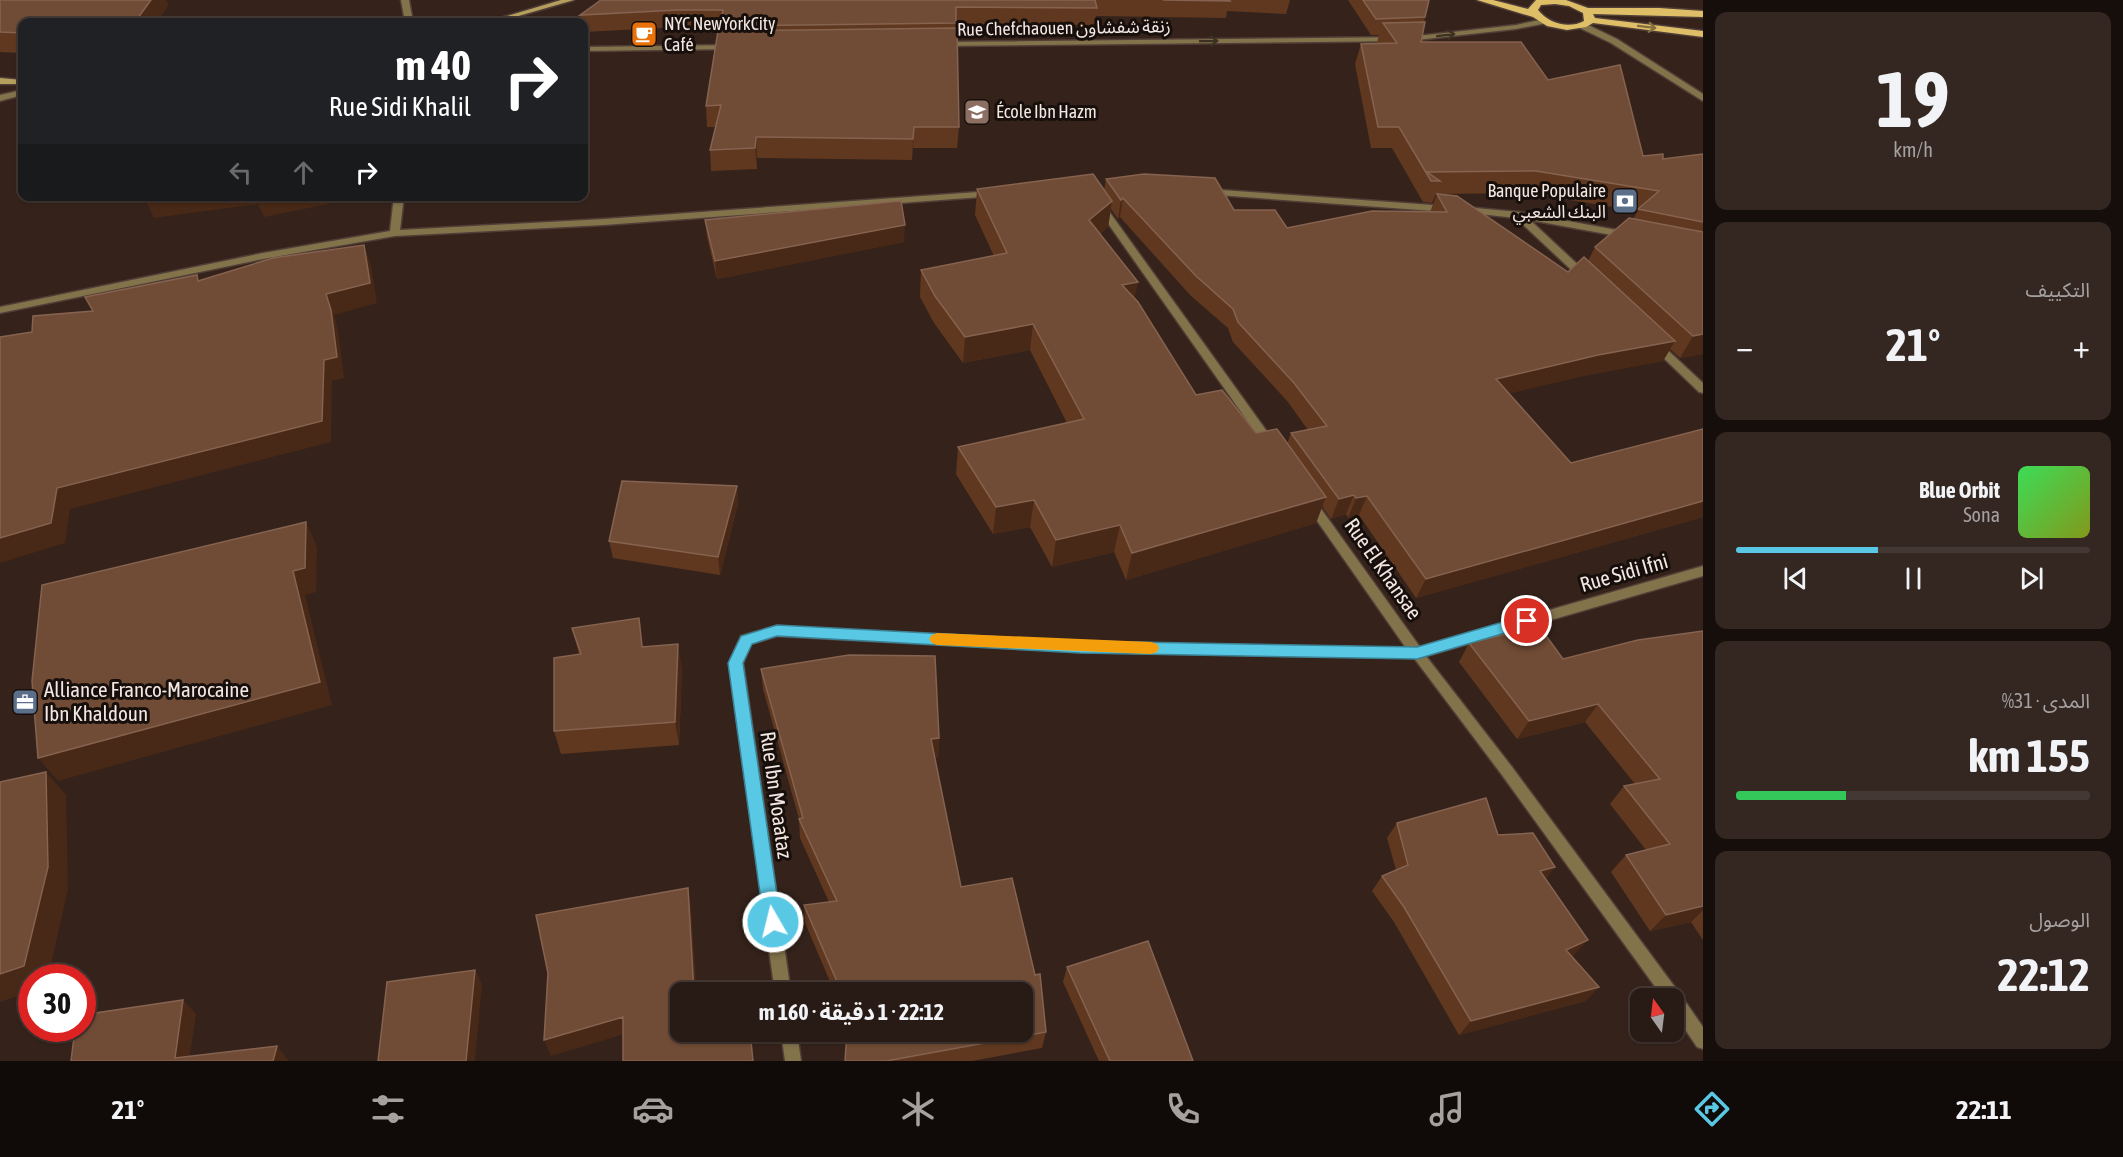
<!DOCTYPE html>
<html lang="ar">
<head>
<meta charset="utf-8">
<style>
  body { margin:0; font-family:"Asap Condensed","Noto Sans Arabic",sans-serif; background:#342722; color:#f1f3f6; direction:rtl; height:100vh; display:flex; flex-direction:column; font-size:22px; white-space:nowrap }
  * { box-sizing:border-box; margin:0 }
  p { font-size:20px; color:#a5a1a0 }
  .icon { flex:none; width:33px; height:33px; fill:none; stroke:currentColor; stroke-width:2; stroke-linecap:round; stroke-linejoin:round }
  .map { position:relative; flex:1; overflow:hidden; direction:ltr }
  .drawer { display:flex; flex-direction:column; gap:12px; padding:12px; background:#160e0b; width:420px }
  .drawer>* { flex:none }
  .guide { position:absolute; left:18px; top:18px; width:570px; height:183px; border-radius:12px; box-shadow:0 2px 4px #0004,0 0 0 2px #443834; direction:rtl; background:#202124; color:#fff; overflow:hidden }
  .needle { width:39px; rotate:346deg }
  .controls { position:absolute; left:1630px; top:988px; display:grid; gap:12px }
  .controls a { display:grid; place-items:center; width:54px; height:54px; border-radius:12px; background:#281a14; box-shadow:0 2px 4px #0004,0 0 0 2px #443834; font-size:30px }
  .speed { position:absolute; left:18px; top:964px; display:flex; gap:12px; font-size:30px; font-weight:700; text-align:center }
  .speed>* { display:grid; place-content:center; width:78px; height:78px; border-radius:50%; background:#281a14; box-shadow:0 2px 4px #0004,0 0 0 2px #443834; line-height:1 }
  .speed .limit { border:9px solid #d22; background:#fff; color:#111 }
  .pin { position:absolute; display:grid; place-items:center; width:51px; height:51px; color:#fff; margin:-26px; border:3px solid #fff; border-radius:50%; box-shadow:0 2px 6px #0007 }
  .me { position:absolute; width:66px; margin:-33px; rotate:352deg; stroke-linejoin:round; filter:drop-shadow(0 0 4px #0008) }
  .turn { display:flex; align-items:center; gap:21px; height:126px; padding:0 18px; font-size:27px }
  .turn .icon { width:78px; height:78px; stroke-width:2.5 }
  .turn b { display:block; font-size:42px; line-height:51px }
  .lanes { display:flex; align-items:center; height:57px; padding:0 18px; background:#0003; justify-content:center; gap:30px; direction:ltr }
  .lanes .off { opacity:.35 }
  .big { font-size:45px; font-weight:700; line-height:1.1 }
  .drawer .widget { flex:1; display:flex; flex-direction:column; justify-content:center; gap:9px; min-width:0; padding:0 21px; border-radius:12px; background:#342722 }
  .drawer .dial { align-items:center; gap:0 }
  .dial b { font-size:78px; line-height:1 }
  .song { display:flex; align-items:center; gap:18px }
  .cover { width:72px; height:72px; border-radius:9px; background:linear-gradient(135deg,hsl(130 70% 55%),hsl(70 70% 35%)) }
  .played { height:6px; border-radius:3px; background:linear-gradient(90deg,#59c8e5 40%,#443834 40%) }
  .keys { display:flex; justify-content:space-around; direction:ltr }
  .heat { display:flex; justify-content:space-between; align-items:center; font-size:33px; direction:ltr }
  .charge { height:9px; border-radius:4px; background:linear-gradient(90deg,#34c759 31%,#443834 0) }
  .trip { position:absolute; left:670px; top:982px; width:363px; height:60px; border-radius:12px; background:#281a14; box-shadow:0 2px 4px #0004,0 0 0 2px #443834; font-weight:700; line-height:60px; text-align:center; direction:rtl }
  .menu { display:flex; height:96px; justify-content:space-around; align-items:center; background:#100a08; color:#a5a1a0 }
  .menu .icon { width:42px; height:42px }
  .menu .current { color:#59c8e5 }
  .menu b { font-size:27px; color:#f1f3f6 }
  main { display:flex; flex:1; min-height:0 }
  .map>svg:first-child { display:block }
</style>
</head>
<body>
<main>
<section class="drawer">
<div class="widget dial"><b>19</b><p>km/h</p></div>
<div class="widget"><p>التكييف</p>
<div class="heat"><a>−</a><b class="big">21°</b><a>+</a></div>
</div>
<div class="widget">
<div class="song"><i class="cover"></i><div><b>Blue Orbit</b><p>Sona</p></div></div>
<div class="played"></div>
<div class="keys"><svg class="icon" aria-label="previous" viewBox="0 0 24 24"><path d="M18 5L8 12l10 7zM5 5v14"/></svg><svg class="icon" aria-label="pause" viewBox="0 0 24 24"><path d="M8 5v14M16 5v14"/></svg><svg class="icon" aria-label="next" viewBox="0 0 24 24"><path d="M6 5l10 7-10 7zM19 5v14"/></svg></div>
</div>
<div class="widget"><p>المدى · 31%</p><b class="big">155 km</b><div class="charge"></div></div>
<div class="widget"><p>الوصول</p><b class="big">22:12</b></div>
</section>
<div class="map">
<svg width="1703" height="1061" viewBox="0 0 1703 1061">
  <rect width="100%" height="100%" fill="#35231b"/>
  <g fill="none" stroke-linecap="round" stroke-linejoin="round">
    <defs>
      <path id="street" d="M401 0H409L413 22H405Z
        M1544 19 1548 21 1547 23 1516 29 1408 41 942 46 938 44 942 42 1408 37 1516 25Z
        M1580 24H1586L1617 39 1703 94V101L1611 43 1580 28Z
        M732 45 736 47 735 49 584 51V47Z
        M22 90V95L0 101V95Z
        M1207 189 1447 206 1452 209 1447 212 1204 194V190Z
        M992 191 995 192V196L604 225 395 236 263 259 0 313V307L263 253 390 231 394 196H404L400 230 604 219Z
        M1100 202 1103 203 1273 440 1275 443 1273 446H1265L1095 205Z
        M1464 207 1519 212 1628 232 1633 235 1628 238 1530 220 1589 275V279H1581L1516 218 1461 212V208Z
        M1656 342 1660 343 1703 383V393L1699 392 1652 347 1651 345 1652 343Z
        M1310 498 1314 499 1420 647 1703 566V576L1426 656 1512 767 1680 994 1703 1027V1049L1697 1047 1674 1013V999H1664L1502 775 1414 658 1080 652 777 636 751 644 743 663 791 993H775L729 663 741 636 777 626 1080 642 1406 648 1306 505 1304 502 1306 499Z
        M781 1032H797L801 1061H785Z"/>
      <path id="secondary" d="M561 0H574L498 22H487Z
        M0 78 22 80V84H0Z"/>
      <path id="primary" d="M1477 0H1493L1528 9 1536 0H1566L1588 8H1659L1703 11V17L1593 14 1595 18 1703 31V37L1593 23 1586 27 1567 30 1547 26 1533 17ZM1555 4 1569 6 1583 13 1584 21C1569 29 1549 24 1538 10L1541 5Z"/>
    </defs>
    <use href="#street" stroke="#503e37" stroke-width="3"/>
    <use href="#secondary" stroke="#503e37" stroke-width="3"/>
    <use href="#primary" stroke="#503e37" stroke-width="3"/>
    <use href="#street" fill="#82734b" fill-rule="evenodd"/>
    <use href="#secondary" fill="#b69e5c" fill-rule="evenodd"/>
    <use href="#primary" fill="#debf68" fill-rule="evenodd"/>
  </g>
  <path fill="#603820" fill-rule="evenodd" d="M0 0H166L168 6 22 22V53L0 52Z
    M601 0H1290L1286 14 1227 11 1226 18 1096 16 1094 25 956 24 959 127 957 148H913L912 160 757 158V169L711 171 710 150 715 127H707L706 106 720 31V27H680L584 32V22H581L580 15Z
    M1348 0H1429L1424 22 1421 42 1548 80 1643 156 1663 159 1703 154V354L1680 358 1670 349 1663 361 1587 375 1509 393 1571 463 1703 429V517L1416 598 1359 515 1348 518 1346 514 1331 519 1322 506 1316 523 1126 580 1114 552 1052 567 1030 527 993 534 956 474 958 447 1067 423 1030 350 963 363 934 323 920 297 921 270 994 256 975 215 977 189 1104 190 1106 179 1234 210 1287 228 1430 212 1437 194 1568 272 1588 261 1595 247 1633 219 1638 211 1527 193 1436 194 1432 203 1423 202 1392 148H1371L1355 64 1361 44 1377 43 1379 35H1371ZM1111 209 1118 219 1120 217 1191 296 1228 328 1233 342 1288 402 1308 430 1291 433 1287 444 1256 433 1196 395 1134 298 1138 282 1100 234 1108 227Z
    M705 220 904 242 717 279 707 237Z
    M737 486 738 503 720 575 613 558 609 541Z
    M572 628 644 646 682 668 679 745 561 754 554 731 579 654Z
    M1703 631V940L1691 922 1650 931 1611 872 1626 855 1646 850 1610 804 1624 786 1635 784 1585 722 1517 739 1459 662 1469 643 1563 659Z
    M761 669 939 738 938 758H935L961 887 1046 1032 1042 1048 972 1061H845L1023 993H835L805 923 804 905 829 902 800 838 799 819 763 689Z
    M1397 823 1498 835 1545 879 1574 955 1572 956 1599 987 1585 1001 1459 1035 1394 922 1372 891 1382 876 1396 870 1387 838Z
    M1067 967 1193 1061H1099L1063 982Z"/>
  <path fill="#482816" d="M151 0H166L168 6 157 22H135Z
    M914 127 913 148 912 160 913 139Z
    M756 137 757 158V169L755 148Z
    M338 196V202L264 217 258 204 154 218 144 197Z
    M1123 198 1120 217 1118 219 1121 200Z
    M1112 201 1108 227 1085 246 1089 220Z
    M905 225 904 242 717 279 715 261Z
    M364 245 371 266 377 303 334 315 338 330 344 378 332 381 331 442 70 509 65 543 0 563V538L57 488 324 360 326 294Z
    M1138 282 1132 308 1122 285Z
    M1033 324 1030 350 963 363 965 337Z
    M1703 334V354L1680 358 1693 336Z
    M1675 341 1663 361 1587 375 1487 399 1496 379 1598 355Z
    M737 486 738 503 720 575 718 557Z
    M1354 495 1346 514 1331 519 1339 499Z
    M1367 496 1359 515 1348 518 1356 498Z
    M1326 497 1316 523 1126 580 1132 553Z
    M1034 500 1030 527 993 534 996 507Z
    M1703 501V517L1416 598 1426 579Z
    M306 522 317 547 316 592 305 595 332 705 58 781 38 758 293 571Z
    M1120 525 1114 552 1052 567 1056 540Z
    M639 618 643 642 647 671 642 647Z
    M678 644 682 668 679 745 675 722Z
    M1598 704 1585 722 1517 739 1529 721Z
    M939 738 938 758 929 759 931 739Z
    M46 772 66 795 68 889 48 978H32V991L0 1002V974Z
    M1555 867 1543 883 1540 871Z
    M688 888 691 906 697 993H694Z
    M1703 906V910L1691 922 1650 931 1666 915Z
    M1588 940 1574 955 1553 965 1566 950Z
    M475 970 482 984 475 1061H466Z
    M1599 987 1585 1001 1459 1035 1471 1021Z
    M183 1000 196 1014 189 1061 175 1058Z
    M623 1017 628 1033 551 1056 544 1040Z
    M277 1046 288 1060V1061H273Z"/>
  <path fill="#704b35" stroke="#856350" stroke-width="1.5" d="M0 0H151L135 22H22V33L0 32Z
    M601 0H1095L1097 8 956 7V23L720 26 723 10H678L580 15Z
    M1163 0H1229L1230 1Z
    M1363 0H1429L1425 17 1376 19Z
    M1425 22 1421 42H1521L1548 80 1620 65 1643 156 1663 154V159L1703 154V222L1638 209 1659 191 1536 171 1427 172 1440 181H1431L1399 127H1378L1361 44 1397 43 1383 23Z
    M957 28 959 127H914L913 139 756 137 755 148 710 150 721 105 706 106 718 31Z
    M1093 174 1112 201 1089 220 1138 282 1122 285 1138 302 1196 395 1222 390 1256 433 1277 429 1326 497 1132 553 1120 525 1056 540 1034 500 996 507 958 447 1084 419 1033 324 965 337 935 296 921 270 1007 253 977 189Z
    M1144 174 1215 178 1234 210H1275L1287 228 1372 211 1447 212 1437 194 1457 196 1568 272 1584 257 1675 341 1598 355 1496 379 1571 463 1703 429V501L1426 579 1367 496 1356 498 1354 495 1339 499 1291 433 1327 426 1294 383 1238 322 1233 309 1196 276 1123 198 1121 200 1106 179Z
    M901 201 905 225 715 261 705 220Z
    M1629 218 1703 232V334L1693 336 1595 247Z
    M364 245 370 283 326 294 331 310 337 357 324 360 322 421 57 488 51 523 0 538V337L32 332 33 316 93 311 85 297 197 275 198 281 273 258Z
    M622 481 737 486 718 557 609 541Z
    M306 522 305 568 293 571 320 682 38 758 32 681 42 585Z
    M639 618 642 647 678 644 675 722 554 731V658L581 654 572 628Z
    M1539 626 1563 659 1638 640 1703 631V906L1666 915 1626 855 1670 844 1624 786 1660 779 1598 704 1529 721 1469 643Z
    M849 655 935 656 939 738 931 739 961 887 1012 878 1035 975 1040 974 1046 1032 886 1061H845L847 1032H1023V993H842L804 905 837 901 799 819 803 818 761 669Z
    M46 772 48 867 24 966 0 974V782Z
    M1486 798 1498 835 1533 833 1555 867 1540 871 1588 940 1566 950 1599 987 1471 1021 1404 907 1382 876 1408 865 1397 823Z
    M688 888 694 993H681V1032H750L753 1061H623V1017L544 1040 548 973 536 915Z
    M1148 941 1193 1061H1110L1067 967Z
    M475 970 466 1061H378L387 982Z
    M183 1000 175 1058 277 1046 273 1061H71L75 1029H82V1015Z"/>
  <defs><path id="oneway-shaft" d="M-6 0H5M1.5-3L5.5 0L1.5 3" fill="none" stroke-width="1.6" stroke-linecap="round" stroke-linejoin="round" transform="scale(1.5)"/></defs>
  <use stroke="#84703e" href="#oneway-shaft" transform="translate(1647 27) rotate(7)"/>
  <g stroke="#3c3221">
    <use href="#oneway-shaft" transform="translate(1446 35) rotate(-7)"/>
    <use href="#oneway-shaft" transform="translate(1209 41) rotate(-1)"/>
  </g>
  <path fill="#59c8e5" stroke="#3a8295" stroke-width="1.5" d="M1527 615 1532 617 1534 621 1532 625 1417 659 1080 653 777 636 752 644 743 663 781 922 779 928 773 930 767 928 764 922 728 663 741 636 777 625 1080 641 1417 647Z"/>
  <path fill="#f59e0b" d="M937 633 1151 642 1157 644 1159 648 1157 652 1151 654 937 645 932 643 929 639 932 635Z"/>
  <defs>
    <symbol id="cafe-square" viewBox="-11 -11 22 22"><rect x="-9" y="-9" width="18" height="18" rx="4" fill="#e8710a" stroke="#170f0b"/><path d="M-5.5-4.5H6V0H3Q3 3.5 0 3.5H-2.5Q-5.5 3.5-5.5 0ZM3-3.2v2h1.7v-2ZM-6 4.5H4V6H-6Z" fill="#fff"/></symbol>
    <symbol id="school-square" viewBox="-11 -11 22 22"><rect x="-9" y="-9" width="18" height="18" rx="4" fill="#8d6e63" stroke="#170f0b"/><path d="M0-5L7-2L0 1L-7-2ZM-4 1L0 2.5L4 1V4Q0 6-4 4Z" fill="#fff"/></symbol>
    <symbol id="bank-square" viewBox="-11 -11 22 22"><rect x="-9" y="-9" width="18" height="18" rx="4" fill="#5c6f8a" stroke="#170f0b"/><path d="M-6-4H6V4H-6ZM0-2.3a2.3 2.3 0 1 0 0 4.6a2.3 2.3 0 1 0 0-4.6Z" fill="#fff"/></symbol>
    <symbol id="office-square" viewBox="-11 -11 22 22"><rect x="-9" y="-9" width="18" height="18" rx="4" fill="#5c6f8a" stroke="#170f0b"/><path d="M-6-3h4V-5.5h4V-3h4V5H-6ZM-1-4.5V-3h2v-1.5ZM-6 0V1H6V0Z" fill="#fff"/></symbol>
  </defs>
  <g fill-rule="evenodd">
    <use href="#cafe-square" x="629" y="19" width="30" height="30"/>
    <use href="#school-square" x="962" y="97" width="30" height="30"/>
    <use href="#bank-square" x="1610" y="186" width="30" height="30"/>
    <use href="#office-square" x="10" y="687" width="30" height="30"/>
  </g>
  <g text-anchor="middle" stroke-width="6" stroke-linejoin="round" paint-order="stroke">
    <g font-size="18" fill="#f4e7e1" stroke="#170f0b" text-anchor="start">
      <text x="664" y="30">NYC NewYorkCity<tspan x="664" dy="21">Café</tspan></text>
      <text x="996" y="118">École Ibn Hazm</text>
      <text x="1606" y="197" text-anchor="end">Banque Populaire<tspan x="1606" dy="21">البنك الشعبي</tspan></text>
    </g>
    <g font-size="18" fill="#f4e7e1" stroke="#170f0b">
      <text transform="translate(1064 28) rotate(-1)" y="6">Rue Chefchaouen زنقة شفشاون</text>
    </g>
    <g font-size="21" fill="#f4e7e1" stroke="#170f0b">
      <text transform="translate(1383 569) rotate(55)" y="7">Rue El Khansae</text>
      <text transform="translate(1624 573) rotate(-16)" y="7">Rue Sidi Ifni</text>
      <text transform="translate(776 795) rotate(82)" y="7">Rue Ibn Moaataz</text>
    </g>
    <g font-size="21" fill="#f4e7e1" stroke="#170f0b" text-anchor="start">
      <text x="44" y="697">Alliance Franco-Marocaine<tspan x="44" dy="24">Ibn Khaldoun</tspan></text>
    </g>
  </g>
</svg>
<div class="controls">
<a><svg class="needle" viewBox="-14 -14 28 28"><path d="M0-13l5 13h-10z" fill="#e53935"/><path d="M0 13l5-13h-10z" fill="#a5a1a0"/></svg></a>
</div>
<div class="speed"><div class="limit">30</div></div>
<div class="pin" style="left:1527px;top:621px;background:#d93025"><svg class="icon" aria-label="arrive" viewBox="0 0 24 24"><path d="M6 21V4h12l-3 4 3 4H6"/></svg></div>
<svg class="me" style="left:773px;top:922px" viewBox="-20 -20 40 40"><circle r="17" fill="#59c8e5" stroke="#fff" stroke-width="3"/><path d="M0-11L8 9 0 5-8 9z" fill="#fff"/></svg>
<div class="trip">22:12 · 1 دقيقة · 160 m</div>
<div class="guide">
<div class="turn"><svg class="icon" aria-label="right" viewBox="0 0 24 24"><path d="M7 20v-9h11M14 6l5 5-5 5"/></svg><div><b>40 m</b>Rue Sidi Khalil</div></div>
<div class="lanes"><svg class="icon off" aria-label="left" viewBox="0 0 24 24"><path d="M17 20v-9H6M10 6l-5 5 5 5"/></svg><svg class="icon off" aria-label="ahead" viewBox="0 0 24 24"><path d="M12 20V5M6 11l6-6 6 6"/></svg><svg class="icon" aria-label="right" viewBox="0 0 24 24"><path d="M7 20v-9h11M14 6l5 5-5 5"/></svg></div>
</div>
</div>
</main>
<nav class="menu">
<b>22:11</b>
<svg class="icon current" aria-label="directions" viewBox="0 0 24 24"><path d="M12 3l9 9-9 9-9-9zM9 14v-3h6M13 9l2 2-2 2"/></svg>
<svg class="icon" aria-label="music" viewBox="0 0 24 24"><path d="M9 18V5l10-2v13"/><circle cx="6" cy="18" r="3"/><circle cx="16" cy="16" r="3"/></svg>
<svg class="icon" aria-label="phone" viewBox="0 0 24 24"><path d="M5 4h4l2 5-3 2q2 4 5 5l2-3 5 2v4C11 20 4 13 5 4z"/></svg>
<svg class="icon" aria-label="climate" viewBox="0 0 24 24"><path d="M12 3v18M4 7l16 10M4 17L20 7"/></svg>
<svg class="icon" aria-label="car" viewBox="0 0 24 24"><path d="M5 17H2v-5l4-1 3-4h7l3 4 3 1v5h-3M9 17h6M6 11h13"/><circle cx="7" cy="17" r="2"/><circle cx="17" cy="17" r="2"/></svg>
<svg class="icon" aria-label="filters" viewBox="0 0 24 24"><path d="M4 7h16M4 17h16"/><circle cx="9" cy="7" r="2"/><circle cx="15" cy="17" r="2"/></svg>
<b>21°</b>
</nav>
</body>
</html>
